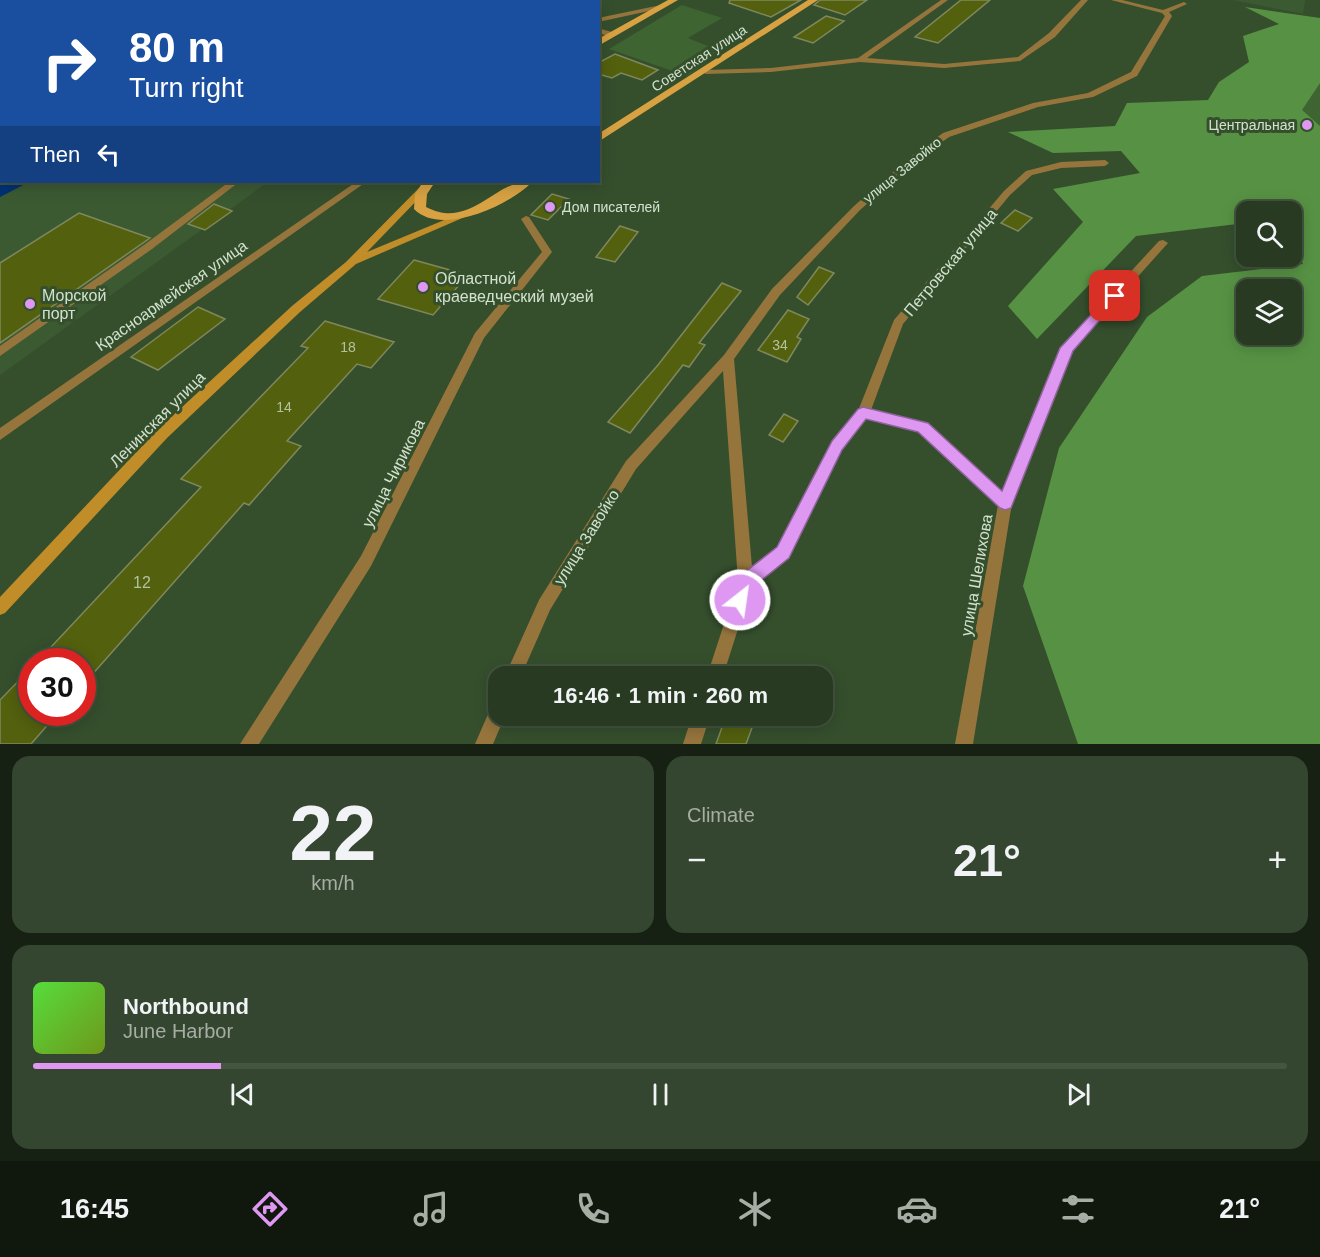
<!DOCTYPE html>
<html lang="en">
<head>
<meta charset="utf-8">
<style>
  body { margin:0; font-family:Helvetica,sans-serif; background:#34462f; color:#f1f3f6; height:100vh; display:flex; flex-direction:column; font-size:22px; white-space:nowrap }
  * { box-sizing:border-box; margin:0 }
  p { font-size:20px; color:#a5ada5 }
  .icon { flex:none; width:33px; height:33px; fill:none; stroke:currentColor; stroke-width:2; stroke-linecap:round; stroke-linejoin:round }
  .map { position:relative; height:744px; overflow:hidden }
  .side { display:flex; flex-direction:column; gap:12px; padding:12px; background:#162013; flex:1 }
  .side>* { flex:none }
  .banner { position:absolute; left:0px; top:0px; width:600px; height:183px; box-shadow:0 3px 15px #0003,0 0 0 2px #445540; background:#1a4fa0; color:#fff; overflow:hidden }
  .buttons { position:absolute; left:1236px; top:201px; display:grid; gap:12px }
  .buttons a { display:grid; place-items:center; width:66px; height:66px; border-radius:12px; background:#283b22; box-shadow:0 3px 15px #0003,0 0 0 2px #445540; font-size:30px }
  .speed { position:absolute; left:18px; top:648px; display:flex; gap:12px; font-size:30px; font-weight:700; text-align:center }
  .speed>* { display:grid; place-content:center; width:78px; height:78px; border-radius:50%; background:#283b22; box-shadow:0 3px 15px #0003,0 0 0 2px #445540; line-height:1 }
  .speed .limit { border:9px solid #d22; background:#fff; color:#111 }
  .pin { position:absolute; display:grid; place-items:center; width:51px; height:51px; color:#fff; margin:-26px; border-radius:12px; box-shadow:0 3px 9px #0006 }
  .me { position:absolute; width:66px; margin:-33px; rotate:30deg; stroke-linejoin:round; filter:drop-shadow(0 0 4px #0008) }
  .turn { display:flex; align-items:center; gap:21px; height:126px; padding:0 30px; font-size:27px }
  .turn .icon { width:78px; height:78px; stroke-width:2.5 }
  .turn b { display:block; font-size:42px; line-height:51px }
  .then { display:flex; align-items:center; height:57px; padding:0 30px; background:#0003; gap:12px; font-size:22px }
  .big { font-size:45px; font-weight:700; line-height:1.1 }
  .side .widget { flex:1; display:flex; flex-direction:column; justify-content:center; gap:9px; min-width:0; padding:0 21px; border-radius:18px; background:#34462f }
  .side .dial { align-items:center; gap:0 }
  .dial b { font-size:78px; line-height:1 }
  .song { display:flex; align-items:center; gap:18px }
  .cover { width:72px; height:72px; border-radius:9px; background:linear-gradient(135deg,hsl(110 70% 55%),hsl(80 70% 35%)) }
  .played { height:6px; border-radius:3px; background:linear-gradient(90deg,#de98f2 15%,#445540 15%) }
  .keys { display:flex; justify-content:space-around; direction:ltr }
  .heat { display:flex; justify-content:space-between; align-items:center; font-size:33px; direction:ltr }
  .side .tiles { flex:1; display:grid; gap:12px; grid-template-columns:1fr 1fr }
  .widget:last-child { grid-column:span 2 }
  .trip { position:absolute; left:488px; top:666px; width:345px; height:60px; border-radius:18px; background:#283b22; box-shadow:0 3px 15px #0003,0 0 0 2px #445540; font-weight:700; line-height:60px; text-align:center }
  .menu { display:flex; height:96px; justify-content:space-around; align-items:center; background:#10180e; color:#a5ada5 }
  .menu .icon { width:42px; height:42px }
  .menu .on { color:#de98f2 }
  .menu b { font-size:27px; color:#f1f3f6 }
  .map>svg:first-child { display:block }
</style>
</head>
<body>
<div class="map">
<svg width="1320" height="744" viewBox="0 0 1320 744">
  <rect width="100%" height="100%" fill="#354f2d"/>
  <path fill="#3b5a32" d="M153 0H603L599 2H152Z
    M1233 0H1305L1303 14Z
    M29 182H268L0 375V197Z"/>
  <path fill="#3e6432" d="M682 5 722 18 688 38 722 52 687 76 609 49Z
    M1320 76V148L1268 101Z"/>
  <path fill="#579244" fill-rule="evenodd" d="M1245 7 1320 18V83L1302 110 1320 126V744H1078L1023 586 1059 448 1147 317 1202 276 1303 264 1292 241V212H1246V223L1136 236 1037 339 1008 306 1083 222 1053 189 1140 173 1121 151 1053 153 1008 132 1115 126 1127 103 1208 100 1219 82 1249 62 1243 36 1279 24ZM1246 290H1292V334H1246Z"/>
  <path fill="#003175" d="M0 0H153L2 2V182H29L0 197Z"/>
  <path fill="#53600e" stroke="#7f885d" stroke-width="1.5" d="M730 0H801L771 17 729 3Z
    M820 0H867L845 15 814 5Z
    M961 0H990L938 43 915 37Z
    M826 16 844 21 813 43 794 37Z
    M615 54 658 70 642 80 621 73 612 78 598 74V63Z
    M552 194 569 199 548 220 531 215Z
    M214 204 232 211 205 230 188 224Z
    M1015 210 1032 218 1018 231 1001 223Z
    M79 213 150 238 0 343V263Z
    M620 226 638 232 615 262 596 257Z
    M414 260 468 275 433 315 378 299Z
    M819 267 834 273 808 305 797 297Z
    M722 283 741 291 699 343 705 345 689 367 683 365 630 433 608 422 658 365Z
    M198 307 225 319 158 370 131 357Z
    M788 310 809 319 797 337 801 339 787 362 758 350Z
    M325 321 394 342 371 368 357 364 287 441 301 446 249 505 244 503 82 686V662H37L201 487 181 479 308 348 301 346Z
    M784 414 798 421 783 442 769 435Z
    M32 667V712H59L31 744H0V700Z
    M726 716H732L753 725 746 744H716Z"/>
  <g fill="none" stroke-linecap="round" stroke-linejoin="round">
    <path fill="#96753d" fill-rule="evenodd" d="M941 0H948L867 58 944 64 1018 57 1049 33 1081 0H1088L1055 37 1020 61 944 68 860 62 771 72 706 74 702 72 706 70 771 68 858 58Z
      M1111 0H1122L1163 10 1184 2 1187 4 1169 12 1172 16 1137 76 1093 97 1038 107 949 137 920 158 860 210 780 295 734 359 752 567 778 548 832 442 858 411 894 320 1004 191 1026 171 1061 162 1105 160 1109 163 1105 166 1061 168 1032 175 1010 195 903 324 871 410 928 423 1003 492 1063 345 1159 241 1163 240 1168 243 1072 350 1012 503 973 744H955L998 505 919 431 866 419 842 450 788 558 752 585 723 676H707L738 581 723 371 636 469 550 610 521 676H505L539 600 626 461 724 355 772 289 854 206 914 154 943 133 1033 103 1088 93 1131 72 1165 16 1162 13Z
      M661 5 663 6V8L598 22V18Z
      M598 28 615 33 616 35 612 37 598 33Z
      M229 182H239L152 249 0 356V346L144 245Z
      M356 182H366L0 440V428Z
      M526 216 529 217 552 252 484 338 371 566 259 744H240L361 556 475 333 542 252 521 219Z
      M498 703V716H505L493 744H475L492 705Z
      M692 716H710L701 744H683Z"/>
    <path fill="#c18d29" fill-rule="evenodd" d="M422 187 425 188V192L367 252 466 211H472L474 213 356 264 300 312 167 438 5 613 0 615V597L157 430 292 306 346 262 419 188Z"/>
    <path fill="#d8a243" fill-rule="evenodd" d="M668 0H678L598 46V39Z
      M808 0H818L598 142V134Z
      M423 182H435L427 194 426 207C472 231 495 178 532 182 510 205 441 237 414 209L415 194Z"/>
  </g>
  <path fill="#de98f2" stroke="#90639d" stroke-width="1.5" d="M1115 291 1121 296 1119 298 1073 351 1011 508 1005 510 1000 508 918 432 866 419 842 450 789 558 753 587 746 606 740 609 734 606 731 600 740 576 777 547 832 441 858 409 863 407 928 423 1002 491 1060 348 1111 293Z"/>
  <g fill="#de98f2" stroke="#354f2d" stroke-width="2">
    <circle cx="1307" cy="125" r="6"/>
    <circle cx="550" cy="207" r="6"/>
    <circle cx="423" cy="287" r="6"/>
    <circle cx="30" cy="304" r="6"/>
  </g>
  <g text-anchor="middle" stroke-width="6" stroke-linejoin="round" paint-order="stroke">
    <g font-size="14" fill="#d2e2ce" stroke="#354f2d">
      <text transform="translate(699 58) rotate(-33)" y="5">Советская улица</text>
      <text transform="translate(902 170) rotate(-39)" y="5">улица Завойко</text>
    </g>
    <g font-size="14" fill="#d2e2ce" stroke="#354f2d" text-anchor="end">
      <text x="1295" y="130">Центральная</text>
      <text x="562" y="212" text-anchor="start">Дом писателей</text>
    </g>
    <g font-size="14" fill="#b2c29e">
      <text x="780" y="350">34</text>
      <text x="348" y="352">18</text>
      <text x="284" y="412">14</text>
    </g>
    <g font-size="16" fill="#d2e2ce" stroke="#354f2d">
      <text transform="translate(950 262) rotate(-50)" y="6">Петровская улица</text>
      <text transform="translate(171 295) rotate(-35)" y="6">Красноармейская улица</text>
      <text transform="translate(157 419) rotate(-45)" y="6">Ленинская улица</text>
      <text transform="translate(393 473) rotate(-63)" y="6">улица Чирикова</text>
      <text transform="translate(586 537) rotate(-58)" y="6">улица Завойко</text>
      <text transform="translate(976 575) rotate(-80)" y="6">улица Шелихова</text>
    </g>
    <g font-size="16" fill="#d2e2ce" stroke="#354f2d" text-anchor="start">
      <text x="435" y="284">Областной<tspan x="435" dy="18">краеведческий музей</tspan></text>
      <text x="42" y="301">Морской<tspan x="42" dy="18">порт</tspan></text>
    </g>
    <g font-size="16" fill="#b2c29e">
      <text x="142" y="588">12</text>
    </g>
  </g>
</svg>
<div class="buttons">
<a><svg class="icon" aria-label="search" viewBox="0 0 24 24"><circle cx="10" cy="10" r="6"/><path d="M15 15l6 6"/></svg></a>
<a><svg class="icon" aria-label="layers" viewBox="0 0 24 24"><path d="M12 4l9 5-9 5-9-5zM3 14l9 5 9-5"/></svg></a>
</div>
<div class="speed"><div class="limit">30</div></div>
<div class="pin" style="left:1115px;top:296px;background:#d93025"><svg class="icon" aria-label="arrive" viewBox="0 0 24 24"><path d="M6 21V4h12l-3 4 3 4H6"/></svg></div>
<svg class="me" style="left:740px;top:600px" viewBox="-20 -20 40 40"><circle r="17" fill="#de98f2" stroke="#fff" stroke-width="3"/><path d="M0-11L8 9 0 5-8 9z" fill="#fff"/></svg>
<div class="trip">16:46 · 1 min · 260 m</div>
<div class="banner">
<div class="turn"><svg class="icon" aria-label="right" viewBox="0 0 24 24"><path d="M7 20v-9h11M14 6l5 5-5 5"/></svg><div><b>80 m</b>Turn right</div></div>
<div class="then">Then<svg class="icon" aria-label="left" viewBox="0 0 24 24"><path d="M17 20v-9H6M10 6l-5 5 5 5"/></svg></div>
</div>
</div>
<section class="side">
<div class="tiles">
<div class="widget dial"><b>22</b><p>km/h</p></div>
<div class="widget"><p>Climate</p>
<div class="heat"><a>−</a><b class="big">21°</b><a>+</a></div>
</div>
<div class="widget">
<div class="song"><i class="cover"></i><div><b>Northbound</b><p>June Harbor</p></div></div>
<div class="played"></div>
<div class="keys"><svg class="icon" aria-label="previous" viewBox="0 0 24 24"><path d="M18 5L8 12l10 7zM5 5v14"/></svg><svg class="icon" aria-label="pause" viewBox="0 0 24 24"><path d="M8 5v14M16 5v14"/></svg><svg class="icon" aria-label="next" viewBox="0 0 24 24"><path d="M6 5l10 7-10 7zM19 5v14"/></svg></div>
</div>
</div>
</section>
<nav class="menu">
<b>16:45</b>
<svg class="icon on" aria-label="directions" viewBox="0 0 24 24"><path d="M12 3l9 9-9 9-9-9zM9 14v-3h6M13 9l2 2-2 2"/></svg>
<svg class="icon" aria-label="music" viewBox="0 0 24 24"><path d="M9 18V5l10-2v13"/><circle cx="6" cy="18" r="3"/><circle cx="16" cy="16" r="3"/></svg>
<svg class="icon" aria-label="phone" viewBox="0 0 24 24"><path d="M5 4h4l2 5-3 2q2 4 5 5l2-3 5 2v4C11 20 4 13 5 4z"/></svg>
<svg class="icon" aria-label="climate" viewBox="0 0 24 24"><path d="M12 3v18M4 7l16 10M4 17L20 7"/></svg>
<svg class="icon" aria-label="car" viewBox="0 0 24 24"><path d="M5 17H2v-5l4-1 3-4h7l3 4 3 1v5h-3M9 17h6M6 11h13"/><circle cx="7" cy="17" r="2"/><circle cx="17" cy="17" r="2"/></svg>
<svg class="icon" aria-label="filters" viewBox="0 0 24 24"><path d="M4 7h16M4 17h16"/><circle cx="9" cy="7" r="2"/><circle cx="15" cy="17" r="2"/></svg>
<b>21°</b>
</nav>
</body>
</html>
